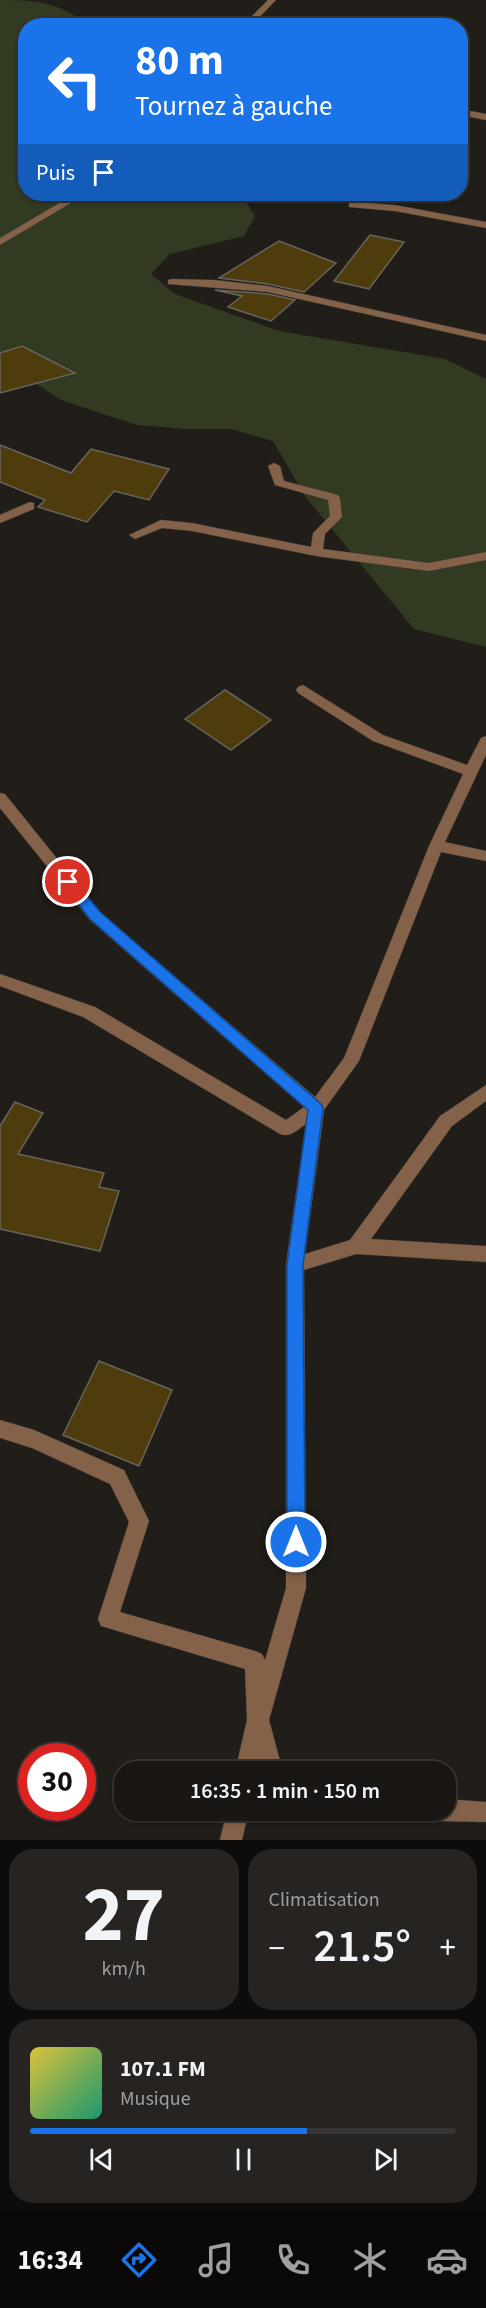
<!DOCTYPE html>
<html lang="fr">
<head>
<meta charset="utf-8">
<style>
  body { margin:0; font-family:"Source Sans 3",sans-serif; background:#262321; color:#f1f3f6; height:100vh; display:flex; flex-direction:column; font-size:22px; white-space:nowrap }
  * { box-sizing:border-box; margin:0 }
  p { font-size:20px; color:#9f9fa0 }
  .icon { flex:none; width:33px; height:33px; fill:none; stroke:currentColor; stroke-width:2; stroke-linecap:round; stroke-linejoin:round }
  .map { position:relative; height:1840px; overflow:hidden }
  .panel { display:flex; flex-direction:column; gap:9px; padding:9px; background:#0e0c0a; flex:1 }
  .panel>* { flex:none }
  .banner { position:absolute; left:18px; top:18px; width:450px; height:183px; border-radius:24px; box-shadow:0 2px 4px #0004,0 0 0 2px #373533; background:#1a73e8; color:#fff; overflow:hidden }
  .speed { position:absolute; left:18px; top:1743px; display:flex; gap:12px; font-size:30px; font-weight:700; text-align:center }
  .speed>* { display:grid; place-content:center; width:78px; height:78px; border-radius:50%; background:#191613; box-shadow:0 2px 4px #0004,0 0 0 2px #373533; line-height:1 }
  .speed .limit { border:9px solid #d22; background:#fff; color:#111 }
  .pin { position:absolute; display:grid; place-items:center; width:51px; height:51px; color:#fff; margin:-26px; border:3px solid #fff; border-radius:50%; box-shadow:0 2px 6px #0007 }
  .me { position:absolute; width:66px; margin:-33px; rotate:0deg; stroke-linejoin:round; filter:drop-shadow(0 0 4px #0008) }
  .turn { display:flex; align-items:center; gap:21px; height:126px; padding:0 18px; font-size:27px }
  .turn .icon { width:78px; height:78px; stroke-width:2.5 }
  .turn b { display:block; font-size:42px; line-height:51px }
  .then { display:flex; align-items:center; height:57px; padding:0 18px; background:#0003; gap:12px; font-size:22px }
  .big { font-size:45px; font-weight:600; line-height:1.1 }
  .panel .tile { flex:1; display:flex; flex-direction:column; justify-content:center; gap:9px; min-width:0; padding:0 21px; border-radius:24px; background:#262321 }
  .panel .dial { align-items:center; gap:0 }
  .dial b { font-size:78px; line-height:1 }
  .song { display:flex; align-items:center; gap:18px }
  .cover { width:72px; height:72px; border-radius:9px; background:linear-gradient(135deg,hsl(50 70% 55%),hsl(160 70% 35%)) }
  .played { height:6px; border-radius:3px; background:linear-gradient(90deg,#1a73e8 65%,#373533 65%) }
  .keys { display:flex; justify-content:space-around; direction:ltr }
  .heat { display:flex; justify-content:space-between; align-items:center; font-size:33px; direction:ltr }
  .panel .tiles { flex:1; display:grid; gap:9px; grid-template-columns:1fr 1fr }
  .tile:last-child { grid-column:span 2 }
  .trip { position:absolute; left:114px; top:1761px; width:342px; height:60px; border-radius:24px; background:#191613; box-shadow:0 2px 4px #0004,0 0 0 2px #373533; font-weight:600; line-height:60px; text-align:center }
  .tabs { display:flex; height:96px; justify-content:space-around; align-items:center; background:#0a0908; color:#9f9fa0 }
  .tabs .icon { width:42px; height:42px }
  .tabs .selected { color:#1a73e8 }
  .tabs b { font-size:27px; color:#f1f3f6 }
  .map>svg:first-child { display:block }
</style>
</head>
<body>
<div class="map">
<svg width="486" height="1840" viewBox="0 0 486 1840">
  <rect width="100%" height="100%" fill="#211e19"/>
  <path fill="#323b21" d="M0 0C40 0 56 2 89 25L26 26V194H241L255 216 244 236 170 254 151 274 175 294 279 331 445 359 486 379V647L414 629 305 496 273 441 231 429H186L137 425 61 400 29 379 0 352Z"/>
  <path fill="#4f3c0d" stroke="#67645e" stroke-width="1.5" d="M370 235 404 242 369 289 334 281Z
    M279 241 336 263 304 292 268 284 219 278Z
    M215 290 268 294 295 300 271 321 228 307 242 296Z
    M22 346 75 373 0 393V353Z
    M0 445 71 473 91 449 169 469 149 500 114 491 87 522 38 507 45 500 0 482Z
    M225 690 271 720 231 750 185 719Z
    M15 1102 43 1113 18 1154 104 1173 99 1187 119 1191 100 1251 0 1229V1126Z
    M99 1361 172 1390 139 1466 63 1435Z"/>
  <g fill="none" stroke-linecap="round" stroke-linejoin="round">
    <defs>
      <path id="minor" d="M268 0H276L251 26H242Z
        M460 109 486 114V120L460 115Z
        M75 194H86L0 245V238Z
        M352 202 395 205 486 222V228L395 211 349 207V203Z
        M172 279 214 280 268 286 486 335V341L268 292 168 284V280Z
        M274 463 280 466 284 481 338 495 340 498 342 517 325 534 323 549 429 563 486 552V560L429 571 316 556 192 531 162 528 135 539 129 535 161 520 192 523 311 547 313 533 330 516 328 500 275 485 268 466Z
        M30 502 34 503V509L0 523V515Z
        M303 685 383 735 467 765 481 738 486 736V755L445 842 486 851V861L441 852 359 1061 324 1110 305 1254 350 1240 440 1116 486 1085V1101L452 1126 371 1239 486 1246V1262L356 1254 304 1270 306 1588 269 1720 283 1772H261L259 1763 257 1772H235L247 1720 245 1669 101 1626 98 1619 129 1522 110 1484 32 1448 0 1438V1420L34 1430 124 1470 149 1521 120 1612 255 1651 262 1654 265 1660 286 1588V1265L306 1124C297 1130 290 1138 280 1134L83 1017 0 986V974L95 1007 286 1120 304 1107 90 920 0 808V793L5 794 100 912 315 1097 344 1058 429 846 463 774 373 741 298 693 296 690 298 687Z
        M446 1799 486 1802V1822L435 1821 427 1818 424 1810H446Z
        M227 1810H249L242 1840H220Z"/>
    </defs>
    <use href="#minor" stroke="#3c3934" stroke-width="1"/>
    <use href="#minor" fill="#836249" fill-rule="evenodd"/>
  </g>
  <path fill="#1a73e8" stroke="#114b97" stroke-width="1.5" d="M68 877 72 878 100 912 321 1104 323 1108 303 1265 305 1542 302 1549 296 1551 290 1549 287 1542V1265L308 1110 90 919 61 882Z"/>
</svg>
<div class="speed"><div class="limit">30</div></div>
<div class="pin" style="left:68px;top:882px;background:#d93025"><svg class="icon" aria-label="arrive" viewBox="0 0 24 24"><path d="M6 21V4h12l-3 4 3 4H6"/></svg></div>
<svg class="me" style="left:296px;top:1542px" viewBox="-20 -20 40 40"><circle r="17" fill="#1a73e8" stroke="#fff" stroke-width="3"/><path d="M0-11L8 9 0 5-8 9z" fill="#fff"/></svg>
<div class="trip">16:35 · 1 min · 150 m</div>
<div class="banner">
<div class="turn"><svg class="icon" aria-label="left" viewBox="0 0 24 24"><path d="M17 20v-9H6M10 6l-5 5 5 5"/></svg><div><b>80 m</b>Tournez à gauche</div></div>
<div class="then">Puis<svg class="icon" aria-label="arrive" viewBox="0 0 24 24"><path d="M6 21V4h12l-3 4 3 4H6"/></svg></div>
</div>
</div>
<section class="panel">
<div class="tiles">
<div class="tile dial"><b>27</b><p>km/h</p></div>
<div class="tile"><p>Climatisation</p>
<div class="heat"><a>−</a><b class="big">21.5°</b><a>+</a></div>
</div>
<div class="tile">
<div class="song"><i class="cover"></i><div><b>107.1 FM</b><p>Musique</p></div></div>
<div class="played"></div>
<div class="keys"><svg class="icon" aria-label="previous" viewBox="0 0 24 24"><path d="M18 5L8 12l10 7zM5 5v14"/></svg><svg class="icon" aria-label="pause" viewBox="0 0 24 24"><path d="M8 5v14M16 5v14"/></svg><svg class="icon" aria-label="next" viewBox="0 0 24 24"><path d="M6 5l10 7-10 7zM19 5v14"/></svg></div>
</div>
</div>
</section>
<nav class="tabs">
<b>16:34</b>
<svg class="icon selected" aria-label="directions" viewBox="0 0 24 24"><path d="M12 3l9 9-9 9-9-9zM9 14v-3h6M13 9l2 2-2 2"/></svg>
<svg class="icon" aria-label="music" viewBox="0 0 24 24"><path d="M9 18V5l10-2v13"/><circle cx="6" cy="18" r="3"/><circle cx="16" cy="16" r="3"/></svg>
<svg class="icon" aria-label="phone" viewBox="0 0 24 24"><path d="M5 4h4l2 5-3 2q2 4 5 5l2-3 5 2v4C11 20 4 13 5 4z"/></svg>
<svg class="icon" aria-label="climate" viewBox="0 0 24 24"><path d="M12 3v18M4 7l16 10M4 17L20 7"/></svg>
<svg class="icon" aria-label="car" viewBox="0 0 24 24"><path d="M5 17H2v-5l4-1 3-4h7l3 4 3 1v5h-3M9 17h6M6 11h13"/><circle cx="7" cy="17" r="2"/><circle cx="17" cy="17" r="2"/></svg>
</nav>
</body>
</html>
